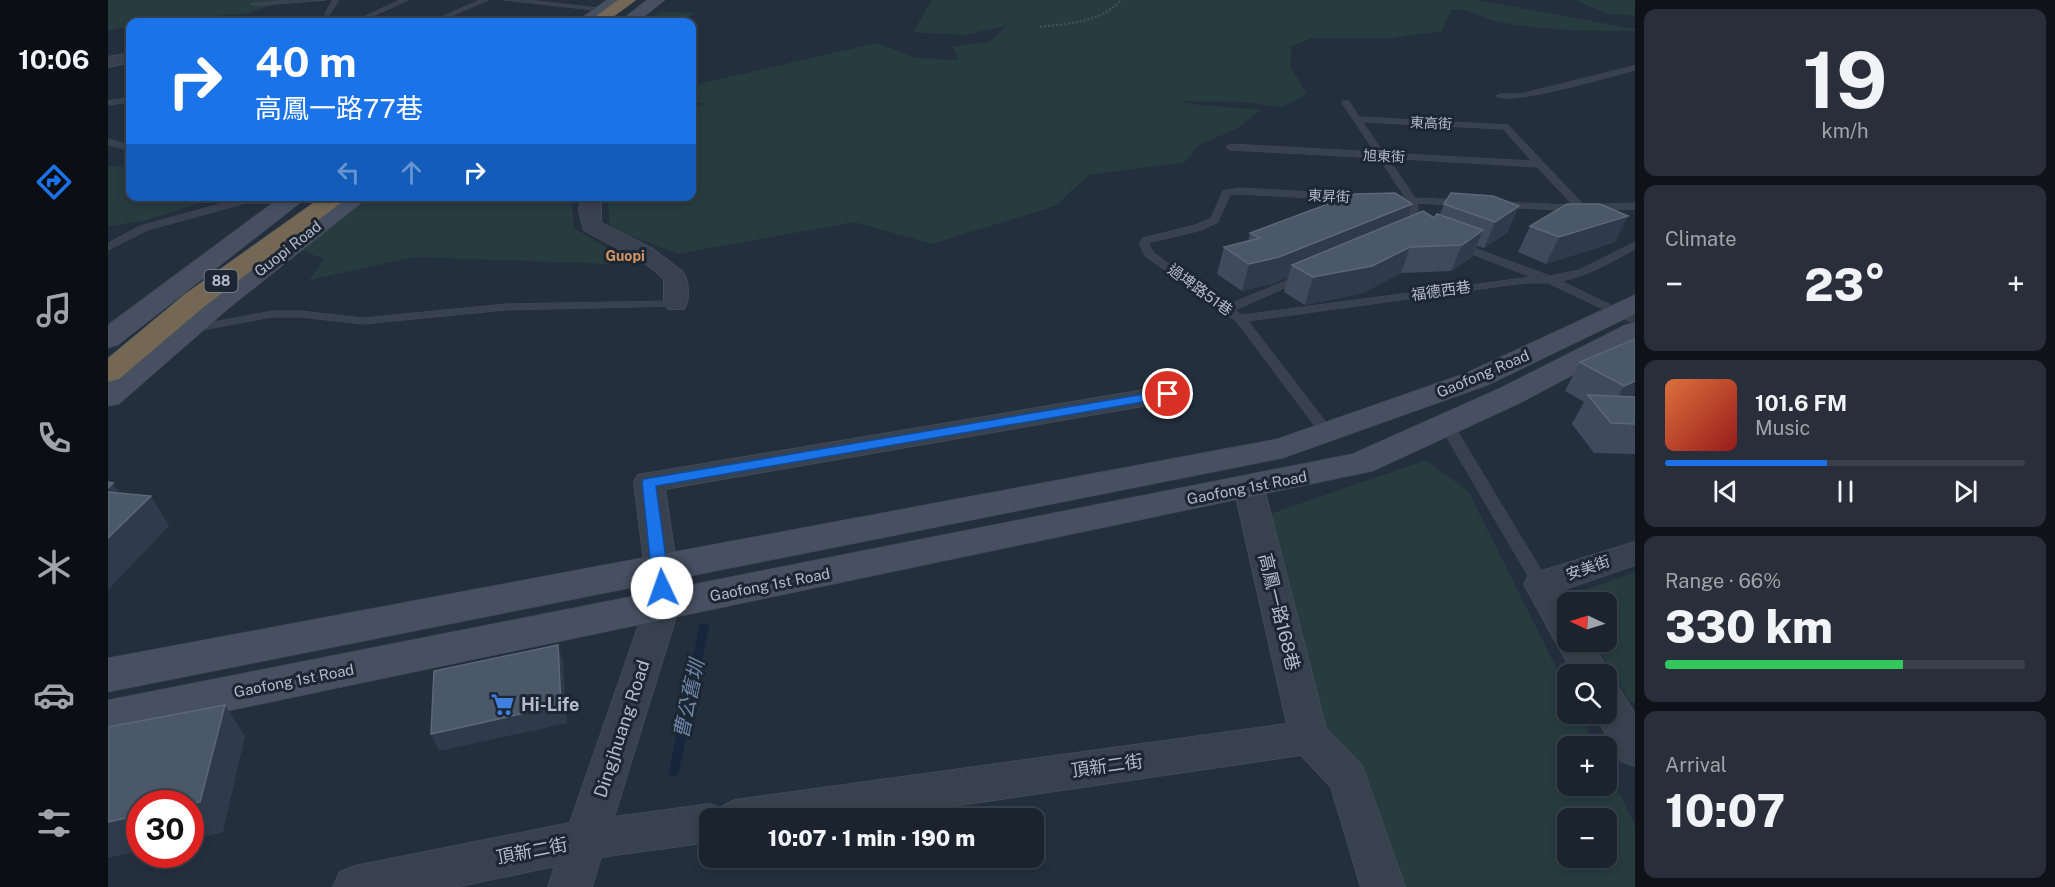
<!DOCTYPE html>
<html lang="en">
<head>
<meta charset="utf-8">
<style>
  body { margin:0; font-family:"Public Sans","Noto Sans TC",sans-serif; background:#282f3a; color:#f1f3f6; height:100vh; display:flex; flex-direction:column; font-size:22px; white-space:nowrap }
  * { box-sizing:border-box; margin:0 }
  p { font-size:20px; color:#a0a4aa }
  .icon { flex:none; width:33px; height:33px; fill:none; stroke:currentColor; stroke-width:2; stroke-linecap:round; stroke-linejoin:round }
  .map { position:relative; flex:1; overflow:hidden }
  .panel { display:flex; flex-direction:column; gap:9px; padding:9px; background:#0f1319; width:420px }
  .panel>* { flex:none }
  .top-card { position:absolute; left:18px; top:18px; width:570px; height:183px; border-radius:12px; box-shadow:0 3px 9px #0003,0 0 0 2px #39404a; background:#1a73e8; color:#fff; overflow:hidden }
  .needle { width:39px; rotate:274deg }
  .tools { position:absolute; left:1449px; top:592px; display:grid; gap:12px }
  .tools a { display:grid; place-items:center; width:60px; height:60px; border-radius:12px; background:#1b232e; box-shadow:0 3px 9px #0003,0 0 0 2px #39404a; font-size:30px }
  .speed { position:absolute; left:18px; top:790px; display:flex; gap:12px; font-size:30px; font-weight:700; text-align:center }
  .speed>* { display:grid; place-content:center; width:78px; height:78px; border-radius:50%; background:#1b232e; box-shadow:0 3px 9px #0003,0 0 0 2px #39404a; line-height:1 }
  .speed .limit { border:9px solid #d22; background:#fff; color:#111 }
  .pin { position:absolute; display:grid; place-items:center; width:51px; height:51px; color:#fff; margin:-26px; border:3px solid #fff; border-radius:50%; box-shadow:0 2px 6px #0007 }
  .me { position:absolute; width:66px; margin:-33px; rotate:357deg; stroke-linejoin:round; filter:drop-shadow(0 0 4px #0008) }
  .turn { display:flex; align-items:center; gap:21px; height:126px; padding:0 30px; font-size:27px }
  .turn .icon { width:78px; height:78px; stroke-width:2.5 }
  .turn b { display:block; font-size:42px; line-height:51px }
  .lanes { display:flex; align-items:center; height:57px; padding:0 30px; background:#0003; justify-content:center; gap:30px; direction:ltr }
  .lanes .off { opacity:.35 }
  .big { font-size:45px; font-weight:800; line-height:1.1 }
  .panel .card { flex:1; display:flex; flex-direction:column; justify-content:center; gap:9px; min-width:0; padding:0 21px; border-radius:12px; background:#282f3a }
  .panel .dial { align-items:center; gap:0 }
  .dial b { font-size:78px; line-height:1 }
  .song { display:flex; align-items:center; gap:18px }
  .cover { width:72px; height:72px; border-radius:9px; background:linear-gradient(135deg,hsl(20 70% 55%),hsl(0 70% 35%)) }
  .played { height:6px; border-radius:3px; background:linear-gradient(90deg,#1a73e8 45%,#39404a 45%) }
  .keys { display:flex; justify-content:space-around; direction:ltr }
  .heat { display:flex; justify-content:space-between; align-items:center; font-size:33px; direction:ltr }
  .charge { height:9px; border-radius:4px; background:linear-gradient(90deg,#34c759 66%,#39404a 0) }
  .trip { position:absolute; left:591px; top:808px; width:345px; height:60px; border-radius:12px; background:#1b232e; box-shadow:0 3px 9px #0003,0 0 0 2px #39404a; font-weight:800; line-height:60px; text-align:center }
  main { display:flex; flex:1; min-height:0 }
  .tabs { display:flex; flex-direction:column; width:108px; justify-content:space-around; align-items:center; background:#0b0e12; color:#a0a4aa }
  .tabs .icon { width:42px; height:42px }
  .tabs .active { color:#1a73e8 }
  .tabs b { font-size:27px; color:#f1f3f6 }
  .map>svg:first-child { display:block }
</style>
</head>
<body>
<main>
<nav class="tabs">
<b>10:06</b>
<svg class="icon active" aria-label="directions" viewBox="0 0 24 24"><path d="M12 3l9 9-9 9-9-9zM9 14v-3h6M13 9l2 2-2 2"/></svg>
<svg class="icon" aria-label="music" viewBox="0 0 24 24"><path d="M9 18V5l10-2v13"/><circle cx="6" cy="18" r="3"/><circle cx="16" cy="16" r="3"/></svg>
<svg class="icon" aria-label="phone" viewBox="0 0 24 24"><path d="M5 4h4l2 5-3 2q2 4 5 5l2-3 5 2v4C11 20 4 13 5 4z"/></svg>
<svg class="icon" aria-label="climate" viewBox="0 0 24 24"><path d="M12 3v18M4 7l16 10M4 17L20 7"/></svg>
<svg class="icon" aria-label="car" viewBox="0 0 24 24"><path d="M5 17H2v-5l4-1 3-4h7l3 4 3 1v5h-3M9 17h6M6 11h13"/><circle cx="7" cy="17" r="2"/><circle cx="17" cy="17" r="2"/></svg>
<svg class="icon" aria-label="filters" viewBox="0 0 24 24"><path d="M4 7h16M4 17h16"/><circle cx="9" cy="7" r="2"/><circle cx="15" cy="17" r="2"/></svg>
</nav>
<div class="map">
<svg width="1527" height="887" viewBox="0 0 1527 887">
  <rect width="100%" height="100%" fill="#242f3e"/>
  <path fill="#263c3f" fill-rule="evenodd" d="M0 0H179L137 14 22 22V26L0 31Z
    M824 0H1368L1527 29V31C1483 31 1436 31 1392 22 1375 19 1359 7 1343 10L1334 31 1283 38H1204L1184 46 1182 66 1199 94 1174 107 1133 102 1072 101 1091 105 1153 110 1130 128 1089 146 1077 162 981 175 947 206 824 244 746 222 570 254 502 228 500 197 584 196V108L599 103 584 102V81L590 84 769 43 808 58 850 60 845 47 880 42 900 25 857 35 805 32Z
    M1466 0H1527V16L1501 14Z
    M552 12 587 13 574 22H536Z
    M0 166 22 167V196L111 197 36 221 0 226Z
    M463 196 466 228 528 265 307 257 201 280 216 259 190 249 262 197Z
    M1318 460 1361 492 1459 690 1460 714H1472L1488 747H1460V786H1498L1499 768 1527 825V887H1291L1213 734 1159 515ZM1460 819H1498V858H1460Z
    M1527 572V703L1522 701 1487 642H1498V603H1464L1460 596Z"/>
  <g fill="none" stroke-linecap="round" stroke-linejoin="round">
    <path stroke="#17263c" stroke-width="10" d="M566 771 596 628"/>
    <defs>
      <path id="lane" d="M182 0H218L146 6 143 4Z
        M225 0H231L221 15H217Z
        M292 0H300L259 19 254 18Z
        M372 0H380L330 22H323Z
        M397 0H420L499 9 496 11Z
        M1527 66V70C1503 76 1404 106 1388 96L1392 94H1412Z
        M22 98V102L0 105V101Z
        M1235 101H1241L1251 117 1400 125 1476 205 1527 203V209L1473 211 1391 207 1386 204 1388 202 1465 205 1429 167 1280 158 1307 198 1354 200 1359 203 1354 206 1309 203 1313 230 1308 233 1303 230 1300 203 1280 202 1275 199 1280 196 1297 197 1271 158 1122 150 1118 147 1122 144 1267 152 1234 103ZM1255 122 1395 129 1424 161 1276 153Z
        M0 139 22 145V150L0 145Z
        M1132 188 1258 195 1263 198 1258 201 1132 194 1122 195 1110 222 1094 230 1043 242 1041 244 1046 253 1119 305 1190 276 1194 275 1199 278 1127 310 1134 315 1423 277 1346 247 1345 245 1350 242 1442 276 1471 270 1527 242V249C1503 262 1480 276 1453 281L1527 317V324L1440 283H1416L1140 321 1227 434 1225 437H1215L1128 321 1038 257 1031 244 1035 238 1087 225 1103 218 1115 191Z
        M138 197 182 198 187 201 182 204 138 203 40 230 0 250V243L32 226Z
        M568 301 572 302V306L398 310 255 324 192 317H164L84 332 78 329 84 326 164 311H192L255 318 398 304Z
        M1338 420 1345 424 1439 580 1441 584 1439 588 1433 590 1427 588 1331 424Z"/>
      <path id="street" d="M22 53V62L0 67V57Z
        M473 196H493V223L545 249 575 272C581 281 582 301 576 309H560L556 304V279C533 256 502 246 476 230L471 210Z
        M1060 386 1069 388 1073 394 1069 400 557 489 569 570 571 607 506 817 602 804 611 808 627 800 1179 724 1126 488 1130 481 1141 478 1152 481 1156 488 1218 729 1254 766 1297 887H1253L1223 787 1193 755 756 819H602V842L493 857 484 887H440L447 866 347 887H225L232 872 247 866 462 823 537 607V570L526 482 530 475Z
        M1527 542V565L1454 590 1462 603H1460V642H1484L1503 675 1499 684 1511 688 1527 714V766L1513 761 1487 714H1498V675H1466L1416 584 1421 575Z"/>
      <path id="secondary" d="M499 0H518L486 22H468Z
        M539 0H557L529 22H511Z
        M174 196H201L10 345 0 348V325Z
        M236 196H262L121 308 11 404 0 406V381L101 296Z
        M1527 295V314L1380 385 1175 458 0 692V658L1169 439 1358 373Z
        M1527 322V342L1412 403 1265 471 0 736V700L1244 454 1390 389 1517 325Z"/>
      <path id="highway" d="M510 0H528L498 22H480Z
        M215 196H242L97 306 11 379 0 382V358L77 294Z"/>
    </defs>
    <use href="#lane" stroke="#414a57" stroke-width="1"/>
    <use href="#street" stroke="#414a57" stroke-width="2"/>
    <use href="#secondary" stroke="#414a57" stroke-width="1"/>
    <use href="#highway" stroke="#434c59" stroke-width="1"/>
    <path stroke="#3f5557" stroke-width="2" stroke-dasharray="2 2" stroke-linecap="butt" d="M932 27C962 23 992 23 1013 0"/>
    <use href="#lane" fill="#38414e" fill-rule="evenodd"/>
    <use href="#street" fill="#38414e" fill-rule="evenodd"/>
    <use href="#secondary" fill="#465061" fill-rule="evenodd"/>
    <use href="#highway" fill="#746855" fill-rule="evenodd"/>
  </g>
  <path fill="#3f4b5c" d="M1385 196 1400 232 1376 248 1369 246 1364 257 1343 271 1293 273 1255 293 1197 305 1176 292 1180 277 1164 284 1134 291 1109 274 1116 247 1140 241 1142 233 1304 204 1299 218H1326L1332 214 1336 204Z
    M1422 226 1507 242 1438 264 1410 252Z
    M1527 339V454L1486 453 1464 424 1476 402 1457 391 1472 362Z"/>
  <path fill="#2f3b4b" d="M1304 204 1295 229 1184 265 1180 277 1164 284 1134 291 1141 264Z
    M1411 206 1400 232 1376 248 1387 222Z
    M1520 216 1507 242 1438 264 1451 237Z
    M1375 230 1364 257 1343 271 1354 245Z
    M1302 247 1293 273 1255 293 1197 305 1205 277Z
    M1527 381V403L1500 415 1516 386Z
    M5 483 24 513 0 499V488Z
    M43 496 61 526 0 590V538Z
    M450 645 455 662 459 723 331 751 323 734Z
    M117 705 137 736 115 832 82 840V804Z
    M32 815V851L0 858V822Z"/>
  <path fill="#4b5868" stroke="#5c6777" stroke-width="1.5" d="M1287 193 1304 204 1171 257 1141 264 1116 247 1152 238 1142 233 1247 194Z
    M1343 193 1385 196 1411 206 1387 222 1336 204Z
    M1459 204H1492L1520 216 1451 237 1422 226Z
    M1315 211 1326 218 1329 214 1375 230 1354 245 1302 247 1264 266 1205 277 1184 265Z
    M1527 339V381L1516 386 1472 362Z
    M1480 395 1527 397V424L1503 423Z
    M0 482 5 483 0 488Z
    M0 492 43 496 0 538Z
    M450 645 453 705 323 734 326 671Z
    M117 705 92 802 81 804H32V815L0 822V727Z"/>
  <path fill="#1a73e8" stroke="#114b97" stroke-width="1.5" d="M1060 390 1064 392V397L548 486 562 588 554 594 545 588 534 482 536 479Z"/>
  <defs>
    <symbol id="supermarket-bare" viewBox="-9 -9 18 18"><path d="M-6-5.5h2.5l.6 2H6L4.5 2H-2.5L-4.4-4H-6ZM-1.5 3.2a1.3 1.3 0 1 0 .1 0ZM3 3.2a1.3 1.3 0 1 0 .1 0Z" fill="#3f7fe0" stroke="#1d2633" stroke-width="2.5" paint-order="stroke"/></symbol>
  </defs>
  <g fill-rule="evenodd">
    <use href="#supermarket-bare" x="378" y="688" width="33" height="33"/>
  </g>
  <g text-anchor="middle" stroke-width="6" stroke-linejoin="round" paint-order="stroke">
    <g font-size="14" fill="#b4bcc9" stroke="#1d2633">
      <text transform="translate(1323 123) rotate(3)" y="5">東高街</text>
      <text transform="translate(1276 156) rotate(3)" y="5">旭東街</text>
      <text transform="translate(1221 196) rotate(3)" y="5">東昇街</text>
    </g>
    <g font-size="14" font-weight="bold" fill="#d59563" stroke="#1d2633">
      <text x="517" y="261">Guopi</text>
    </g>
    <rect fill="#1d2633" stroke="#878f9c" stroke-width="1.5" x="96.5" y="270" width="33" height="22" rx="4.5"/>
    <g font-size="14" font-weight="bold" fill="#b4bcc9">
      <text x="113" y="286">88</text>
    </g>
    <g font-size="15" fill="#b4bcc9" stroke="#1d2633">
      <text transform="translate(180 249) rotate(-38)" y="5">Guopi Road</text>
      <text transform="translate(1092 290) rotate(36)" y="5">過埤路51巷</text>
      <text transform="translate(1333 291) rotate(-8)" y="5">福德西巷</text>
      <text transform="translate(1375 374) rotate(-23)" y="5">Gaofong Road</text>
      <text transform="translate(1139 488) rotate(-11)" y="5">Gaofong 1st Road</text>
      <text transform="translate(1480 568) rotate(-19)" y="5">安美街</text>
      <text transform="translate(662 585) rotate(-11)" y="5">Gaofong 1st Road</text>
      <text transform="translate(186 681) rotate(-11)" y="5">Gaofong 1st Road</text>
    </g>
    <g font-size="18" fill="#b4bcc9" stroke="#1d2633">
      <text transform="translate(1171 612) rotate(76)" y="6">高鳳一路168巷</text>
      <text transform="translate(514 729) rotate(-72)" y="6">Dingjhuang Road</text>
      <text transform="translate(999 766) rotate(-8)" y="6">頂新二街</text>
      <text transform="translate(424 851) rotate(-11)" y="6">頂新二街</text>
    </g>
    <g font-size="18" font-weight="bold" fill="#b4bcc9" stroke="#1d2633" text-anchor="start">
      <text x="413" y="711">Hi-Life</text>
    </g>
    <g font-size="20" font-style="italic" fill="#6d86a8" stroke="#1d2633">
      <text transform="translate(581 699) rotate(-78)" y="7">曹公舊圳</text>
    </g>
  </g>
</svg>
<div class="tools">
<a><svg class="needle" viewBox="-14 -14 28 28"><path d="M0-13l5 13h-10z" fill="#e53935"/><path d="M0 13l5-13h-10z" fill="#a0a4aa"/></svg></a>
<a><svg class="icon" aria-label="search" viewBox="0 0 24 24"><circle cx="10" cy="10" r="6"/><path d="M15 15l6 6"/></svg></a>
<a>+</a>
<a>−</a>
</div>
<div class="speed"><div class="limit">30</div></div>
<div class="pin" style="left:1060px;top:394px;background:#d93025"><svg class="icon" aria-label="arrive" viewBox="0 0 24 24"><path d="M6 21V4h12l-3 4 3 4H6"/></svg></div>
<svg class="me" style="left:554px;top:588px" viewBox="-20 -20 40 40"><circle r="19" fill="#fff"/><path d="M0-13L10 11 0 6-10 11z" fill="#1a73e8"/></svg>
<div class="trip">10:07 · 1 min · 190 m</div>
<div class="top-card">
<div class="turn"><svg class="icon" aria-label="right" viewBox="0 0 24 24"><path d="M7 20v-9h11M14 6l5 5-5 5"/></svg><div><b>40 m</b>高鳳一路77巷</div></div>
<div class="lanes"><svg class="icon off" aria-label="left" viewBox="0 0 24 24"><path d="M17 20v-9H6M10 6l-5 5 5 5"/></svg><svg class="icon off" aria-label="ahead" viewBox="0 0 24 24"><path d="M12 20V5M6 11l6-6 6 6"/></svg><svg class="icon" aria-label="right" viewBox="0 0 24 24"><path d="M7 20v-9h11M14 6l5 5-5 5"/></svg></div>
</div>
</div>
<section class="panel">
<div class="card dial"><b>19</b><p>km/h</p></div>
<div class="card"><p>Climate</p>
<div class="heat"><a>−</a><b class="big">23°</b><a>+</a></div>
</div>
<div class="card">
<div class="song"><i class="cover"></i><div><b>101.6 FM</b><p>Music</p></div></div>
<div class="played"></div>
<div class="keys"><svg class="icon" aria-label="previous" viewBox="0 0 24 24"><path d="M18 5L8 12l10 7zM5 5v14"/></svg><svg class="icon" aria-label="pause" viewBox="0 0 24 24"><path d="M8 5v14M16 5v14"/></svg><svg class="icon" aria-label="next" viewBox="0 0 24 24"><path d="M6 5l10 7-10 7zM19 5v14"/></svg></div>
</div>
<div class="card"><p>Range · 66%</p><b class="big">330 km</b><div class="charge"></div></div>
<div class="card"><p>Arrival</p><b class="big">10:07</b></div>
</section>
</main>
</body>
</html>
